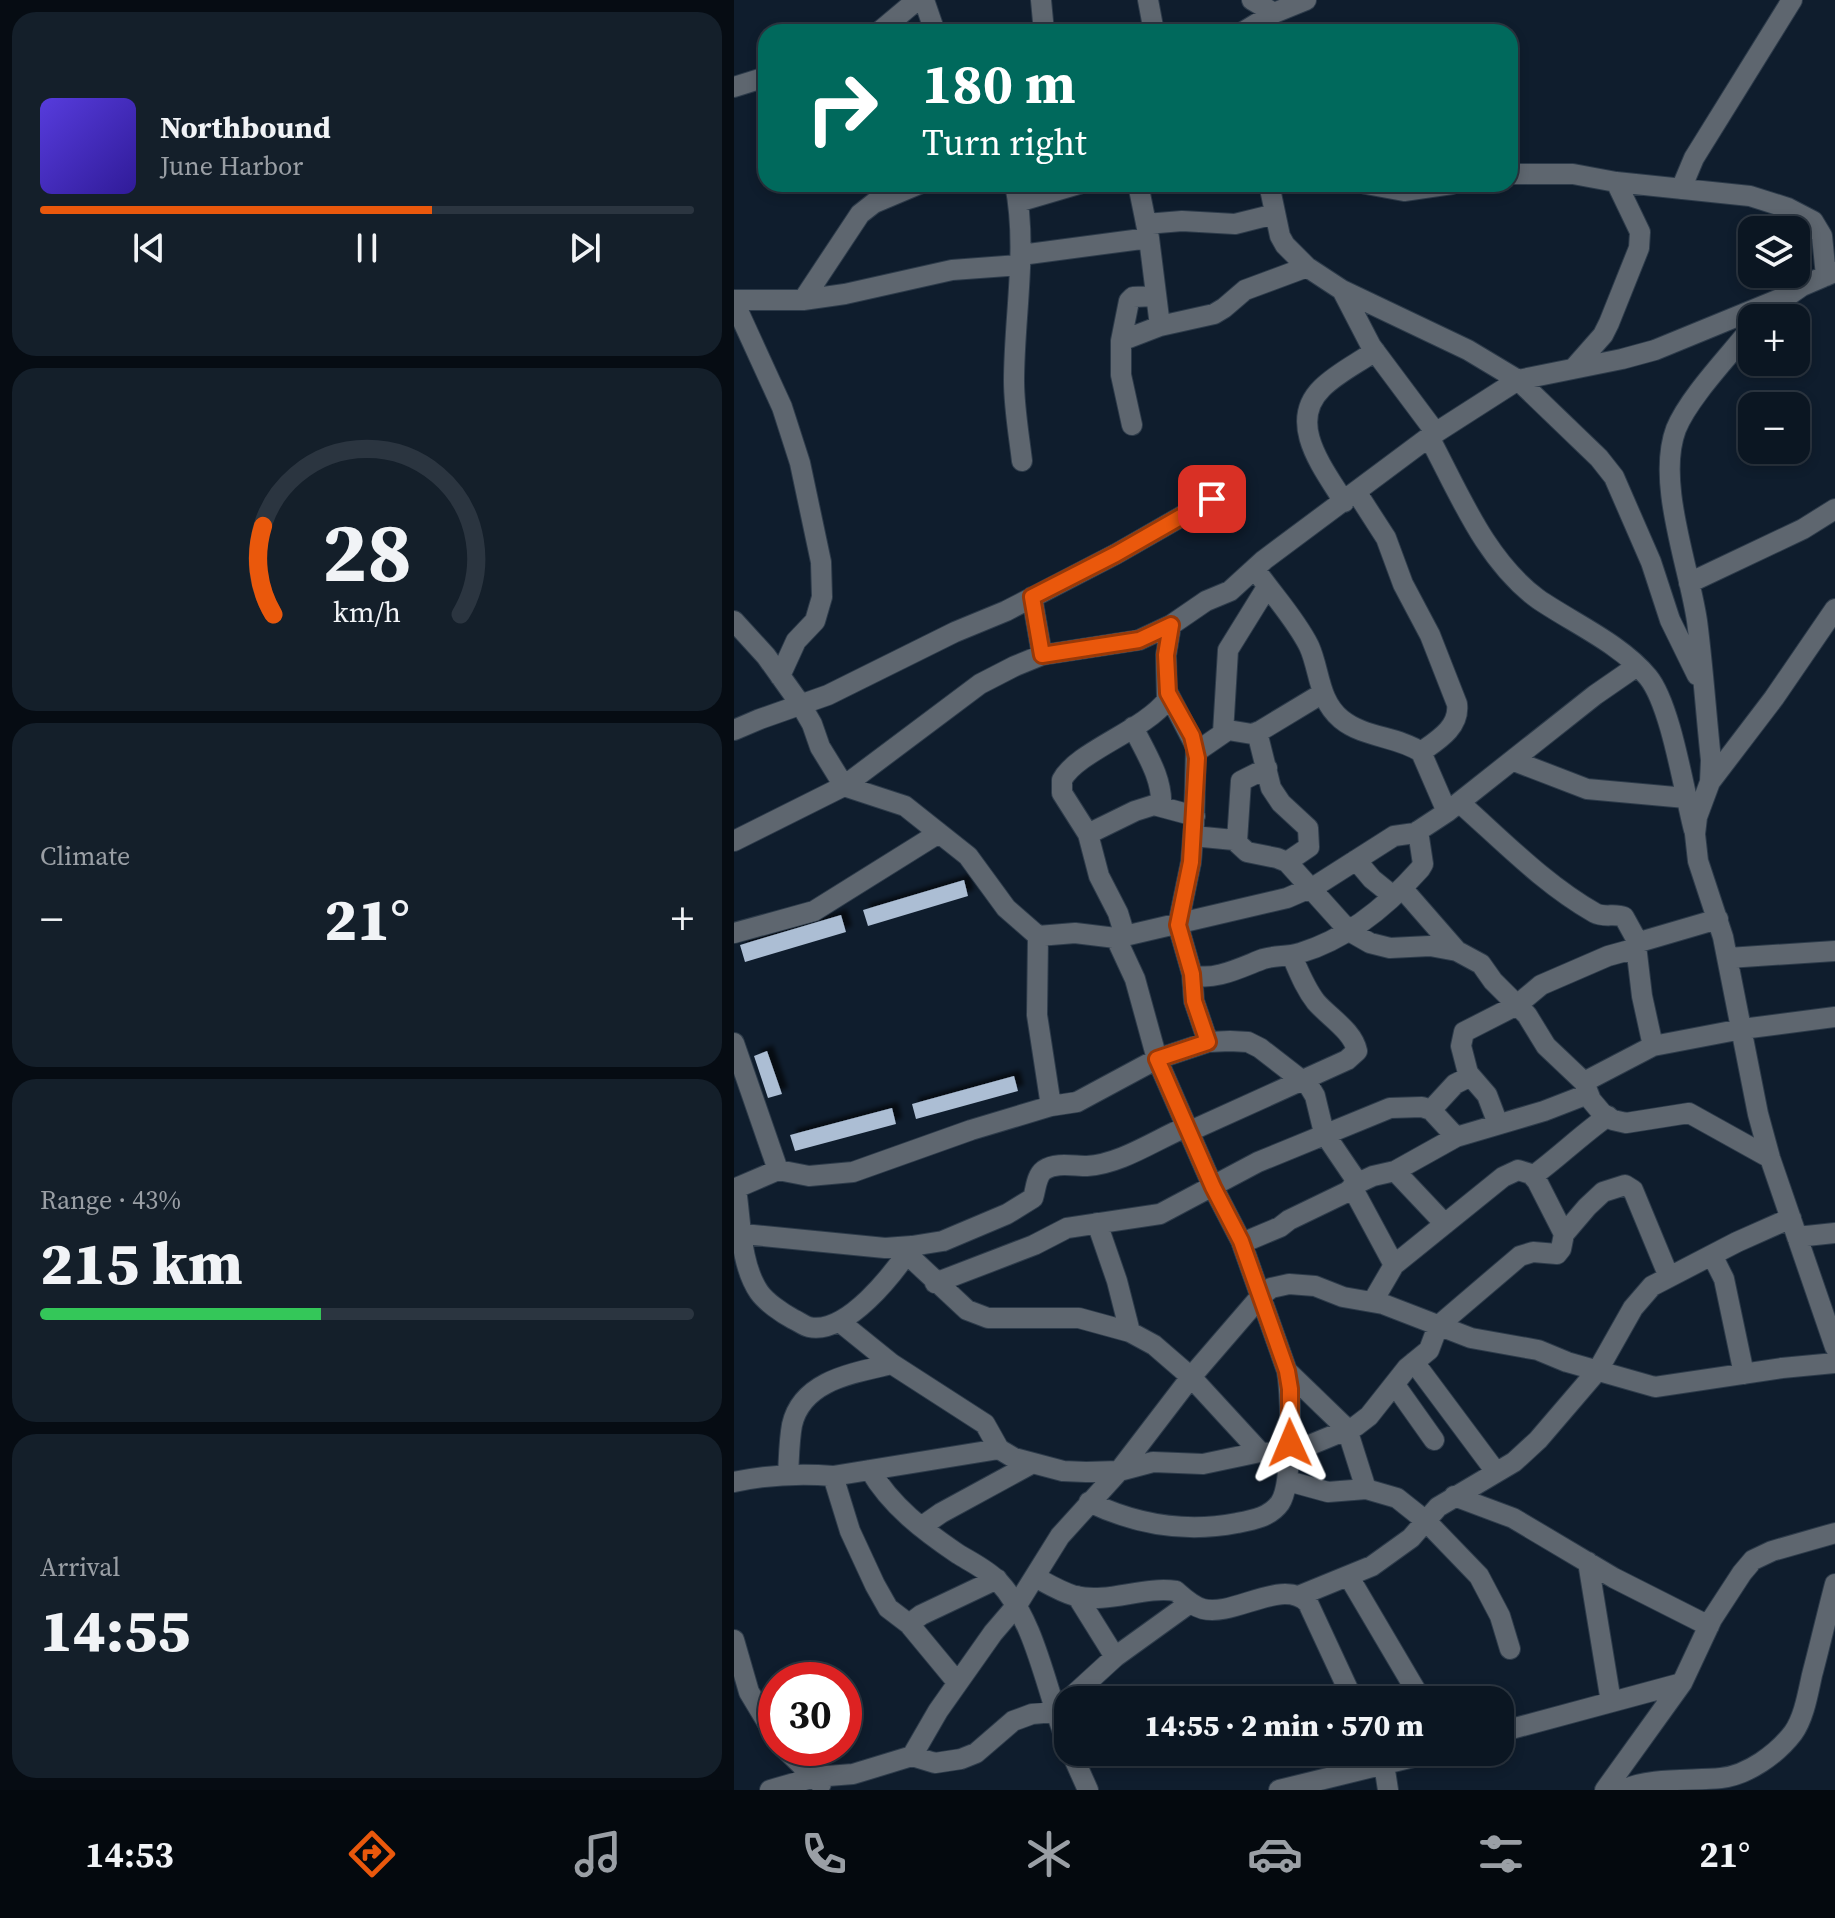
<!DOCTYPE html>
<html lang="en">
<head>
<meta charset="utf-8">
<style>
  body { margin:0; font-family:"Source Serif 4",serif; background:#141f2a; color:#f1f3f6; height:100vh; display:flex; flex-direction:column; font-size:30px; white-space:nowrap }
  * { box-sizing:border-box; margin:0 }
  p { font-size:26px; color:#9a9fa5 }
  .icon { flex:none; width:44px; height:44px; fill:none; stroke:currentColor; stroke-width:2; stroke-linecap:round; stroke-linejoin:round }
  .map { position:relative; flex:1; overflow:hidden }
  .details { display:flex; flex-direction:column; gap:12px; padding:12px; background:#060c13; width:734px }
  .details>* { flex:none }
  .hud { position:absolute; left:24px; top:24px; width:760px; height:168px; border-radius:24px; box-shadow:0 4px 12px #0003,0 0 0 2px #2b3540; background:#00695c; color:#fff; overflow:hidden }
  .buttons { position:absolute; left:1004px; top:216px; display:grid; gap:16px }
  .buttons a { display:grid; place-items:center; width:72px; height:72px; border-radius:16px; background:#0b1622; box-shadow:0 4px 12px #0003,0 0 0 2px #2b3540; font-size:40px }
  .speed { position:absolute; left:24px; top:1662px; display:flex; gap:16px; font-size:40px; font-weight:700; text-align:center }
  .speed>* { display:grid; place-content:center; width:104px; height:104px; border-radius:50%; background:#0b1622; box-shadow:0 4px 12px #0003,0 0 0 2px #2b3540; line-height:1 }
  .speed .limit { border:12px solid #d22; background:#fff; color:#111 }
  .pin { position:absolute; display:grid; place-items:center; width:68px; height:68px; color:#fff; margin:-34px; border-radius:16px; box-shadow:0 4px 12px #0006 }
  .me { position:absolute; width:88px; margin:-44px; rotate:359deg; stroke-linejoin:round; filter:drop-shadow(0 0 6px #0008) }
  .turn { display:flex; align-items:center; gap:28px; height:168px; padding:0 32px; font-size:36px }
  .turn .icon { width:104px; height:104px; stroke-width:2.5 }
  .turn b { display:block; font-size:56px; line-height:68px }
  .big { font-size:60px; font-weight:800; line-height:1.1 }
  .details .widget { flex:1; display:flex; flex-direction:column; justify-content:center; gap:12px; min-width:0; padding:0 28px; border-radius:24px; background:#141f2a }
  .details .dial { align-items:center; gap:0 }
  .dial svg { height:208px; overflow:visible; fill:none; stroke:#2b3540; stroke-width:7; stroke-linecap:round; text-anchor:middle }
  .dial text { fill:#f1f3f6; stroke:none }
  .song { display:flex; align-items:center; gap:24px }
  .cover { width:96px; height:96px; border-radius:12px; background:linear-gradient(135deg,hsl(250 70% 55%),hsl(250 70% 35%)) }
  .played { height:8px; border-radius:4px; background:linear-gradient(90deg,#ea580c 60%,#2b3540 60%) }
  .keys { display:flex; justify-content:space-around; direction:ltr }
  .heat { display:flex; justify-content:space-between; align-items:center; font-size:44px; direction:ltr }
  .charge { height:12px; border-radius:6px; background:linear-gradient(90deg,#34c759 43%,#2b3540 0) }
  .trip { position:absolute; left:320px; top:1686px; width:460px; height:80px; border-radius:24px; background:#0b1622; box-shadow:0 4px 12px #0003,0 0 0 2px #2b3540; font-weight:800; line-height:80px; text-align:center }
  .tabs { display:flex; height:128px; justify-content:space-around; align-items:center; background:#04090e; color:#9a9fa5 }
  .tabs .icon { width:56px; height:56px }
  .tabs .active { color:#ea580c }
  .tabs b { font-size:36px; color:#f1f3f6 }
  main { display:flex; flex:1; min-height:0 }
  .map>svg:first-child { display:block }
</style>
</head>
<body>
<main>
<section class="details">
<div class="widget">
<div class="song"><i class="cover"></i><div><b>Northbound</b><p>June Harbor</p></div></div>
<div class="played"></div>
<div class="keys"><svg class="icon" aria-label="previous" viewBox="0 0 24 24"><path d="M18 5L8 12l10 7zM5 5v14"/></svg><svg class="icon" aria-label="pause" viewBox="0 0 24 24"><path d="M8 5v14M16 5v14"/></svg><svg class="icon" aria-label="next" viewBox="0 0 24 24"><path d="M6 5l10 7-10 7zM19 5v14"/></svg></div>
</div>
<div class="widget dial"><svg viewBox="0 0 100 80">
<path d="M14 69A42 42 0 1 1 86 69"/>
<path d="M14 69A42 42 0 0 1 10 35" stroke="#ea580c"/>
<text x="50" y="56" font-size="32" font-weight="700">28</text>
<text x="50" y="72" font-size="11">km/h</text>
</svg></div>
<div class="widget"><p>Climate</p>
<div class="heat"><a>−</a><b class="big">21°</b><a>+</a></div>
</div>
<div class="widget"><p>Range · 43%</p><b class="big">215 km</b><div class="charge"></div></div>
<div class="widget"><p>Arrival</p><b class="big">14:55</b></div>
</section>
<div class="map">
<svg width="1101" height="1790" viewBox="0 0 1101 1790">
  <defs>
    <filter id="shadow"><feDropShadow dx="6" dy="-6" stdDeviation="2" flood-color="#0009"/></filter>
  </defs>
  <rect width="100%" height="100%" fill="#0f1d2d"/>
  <path fill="#acbed4" filter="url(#shadow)" d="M230 880 234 896 134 926 129 910Z
    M107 915 112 932 11 962 6 945Z
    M33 1051 48 1094 34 1098 20 1056Z
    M280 1076 284 1091 182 1119 178 1104Z
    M158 1108 162 1124 61 1151 56 1135Z"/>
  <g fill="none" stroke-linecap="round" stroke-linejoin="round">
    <defs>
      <path id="minor" d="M190 0 201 32
        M307 0 310 32
        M414 0 420 32
        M518 0 540 13
        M145 32 183 0
        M509 32 540 13 572 0
        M0 87 32 77
        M776 174H839L882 182 1016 196 1054 208 1079 221 1088 236 1092 276
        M281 184C294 249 280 316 280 381 280 408 285 435 288 461
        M404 184 415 238 426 326
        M535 184 546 236 551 245 573 267 608 290 734 350 784 380 865 458 880 477 917 562 936 620 963 675
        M632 184 670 191 718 184
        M947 189 960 158 1058 0
        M284 202 345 184
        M412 224 448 221 501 224 541 214
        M287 255 415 238
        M608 290 637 346 702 433
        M0 300H69L111 294 218 270 286 265
        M69 300 126 214 140 203 185 184
        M0 302 48 407 66 463 87 562 88 597 81 621 62 641 46 676
        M1038 307 1068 286 1101 272
        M1018 327C996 355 955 397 942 429 922 482 955 566 963 621 969 667 972 714 977 760L976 782 963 817 961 834 964 861 989 937 1024 1114 1036 1158 1101 1347
        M387 341 426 326 480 314 490 308 511 290 573 267
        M839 369 869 335 875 323 905 248 906 232 882 182
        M398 425 387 375V341L395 301 399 297 422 296
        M695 437C725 493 751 560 804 599 839 623 887 644 914 677 937 705 950 792 960 830
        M623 493 652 538 669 584 696 635 723 704C726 727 704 740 687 752
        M610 502C590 469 552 423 588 388 603 373 624 363 641 351
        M521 569C538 594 561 618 575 646 586 670 584 700 607 719 630 738 663 736 687 752L713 812
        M955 583 1069 529 1101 509
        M298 597 308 655
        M0 621 32 656 67 705 78 724 86 747 110 786 171 806 234 856 272 908 304 936 341 933 382 938 553 898 583 885 660 836 681 833 713 812 861 695 903 666
        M434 693 462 747 460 824 457 862 444 925 458 974 460 1001 474 1042
        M399 727C411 752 429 778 427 806
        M0 730 26 719 94 695 221 632 272 611 382 554 478 499
        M523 732 537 788 547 803 574 828 575 847 553 862
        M489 733 494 650 533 587
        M462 752 494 730 518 734 526 731 589 693
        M780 761 853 789 952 798
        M976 782 1040 698 1101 609
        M726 803C769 841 810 884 861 913 870 918 881 913 890 917L901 937 908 996 919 1046
        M354 834 401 811 420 805 461 816
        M459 836 500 840 513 852 543 858 553 862 615 931 636 943 656 948 696 946 723 951
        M0 841 110 786 246 684 281 666 308 655 405 640 437 625 472 601 496 591 530 560 695 437 784 380 888 359 921 350 1048 298
        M503 841 507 781 533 768
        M622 860 638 879 659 896
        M668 888 723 951 747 964 759 981 793 1015 812 1046 850 1082 857 1100 868 1113 879 1120 892 1123 955 1113 1036 1158
        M0 933 80 911 205 833
        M304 936 303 1015 317 1106
        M391 936 384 913 365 876 354 834 328 793V780C342 752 411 730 433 700L432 655 437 625
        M902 943 984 919
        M994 958 1101 951
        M458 974C477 983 510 966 529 959 541 955 554 957 566 953 613 939 653 906 686 869L689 864 684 831
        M0 1043 44 1170
        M850 1082 919 1046 1008 1029 1101 1017
        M697 1110 721 1084 733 1078 734 1073
        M764 1124 753 1095 734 1073 727 1046 730 1032 783 1005 807 985 874 956 903 948
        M454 1132 613 1060 623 1051C619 1031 595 1017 582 1002 571 988 565 972 558 956
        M661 1171 711 1224
        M799 1176C825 1157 847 1135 874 1116
        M618 1187 660 1265
        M0 1189 44 1170 75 1176 119 1172 237 1130 317 1106 343 1102 423 1059 474 1042 496 1041 514 1042 526 1048 575 1086 581 1096 590 1133 624 1183
        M2 1189C7 1221 6 1264 25 1292 32 1302 48 1313 59 1319 64 1321 70 1326 75 1327 113 1335 160 1273 178 1246
        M363 1223 383 1281 396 1332
        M9 1234 151 1248 178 1246 209 1241 273 1214 299 1198C302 1189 302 1176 310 1170 322 1162 339 1166 353 1166 387 1164 421 1140 452 1127
        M1063 1237 1101 1233
        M508 1243 546 1227 555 1220 613 1192 624 1183 639 1176 661 1171 722 1137 810 1111 854 1094
        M173 1254 233 1310 254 1318H345L396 1332 420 1345 457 1377 526 1452
        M978 1255 990 1279 1010 1374
        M201 1283 300 1245 333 1228 426 1214 524 1162 656 1108 688 1107 697 1110 722 1137
        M639 1301 660 1265 769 1177 784 1170 797 1174 803 1181 830 1234
        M106 1322 158 1364 251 1424 265 1449 280 1458 329 1471 352 1472 385 1471 419 1462 469 1464 526 1452 554 1454 622 1426 635 1416 673 1368 695 1350 704 1326 786 1256 799 1252 823 1254 827 1249 830 1234 853 1207 869 1192 891 1185 899 1190 935 1277
        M680 1362 762 1472
        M553 1371 613 1429 632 1489
        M661 1385 700 1440
        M136 1470C157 1506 190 1531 224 1554 237 1562 254 1570 265 1582 303 1623 312 1693 334 1745
        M54 1475C55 1459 55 1441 58 1425 68 1380 120 1373 158 1364
        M99 1476 116 1531 141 1585 154 1608 175 1624 223 1682
        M554 1481 594 1492 632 1489 663 1498 692 1521 745 1576 766 1616 776 1649
        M0 1482C33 1475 66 1473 99 1476L265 1449
        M720 1496 779 1518 880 1578 975 1626
        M355 1502C403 1525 452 1533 503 1523 519 1520 536 1517 546 1503 559 1484 557 1396 553 1371L507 1241 479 1187 423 1059 401 979 382 938
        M187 1527 207 1513 297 1464
        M854 1562 877 1702
        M301 1577C314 1584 327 1592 341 1596 374 1604 409 1586 442 1591 450 1598 458 1606 469 1609 500 1617 549 1577 574 1603L619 1700
        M615 1577 681 1689
        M567 1595 638 1566 677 1538 704 1507 780 1462 804 1440 864 1370 899 1308 918 1286 1003 1242 1057 1218
        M343 1596 381 1657
        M175 1624 187 1615 263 1579
        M0 1640 15 1692 42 1737
        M334 1700 381 1657 456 1603
        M766 1732 948 1683
        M50 1748 87 1784
        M337 1752 354 1790
        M644 1752 650 1764 654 1790
        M178 1756 201 1763 227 1759 242 1753 279 1721 298 1714 320 1712 334 1700
        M36 1790 81 1777 119 1774 178 1756 204 1711 259 1633 283 1605 326 1536 385 1471 457 1377 526 1297 537 1288 555 1284 581 1286 609 1297 649 1304 737 1338 804 1350 833 1362 921 1387 1048 1368 1101 1363
        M545 1790 700 1752
        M871 1790 948 1683 978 1619 1008 1573 1019 1560 1038 1551 1101 1533
        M889 1790C914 1777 959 1781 987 1778 1014 1775 1043 1754 1059 1733 1070 1718 1074 1693 1078 1675 1086 1645 1093 1614 1101 1584"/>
    </defs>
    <use href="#minor" stroke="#2d3b4a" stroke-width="22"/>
    <use href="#minor" stroke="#5e666f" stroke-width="20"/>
  </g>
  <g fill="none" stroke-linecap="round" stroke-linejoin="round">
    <defs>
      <path id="route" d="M478 499 382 554 298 597 308 655 405 640 437 625 432 655 434 693 458 736 463 758 457 862 444 925 458 974 460 1001 474 1042 423 1059 479 1187 507 1241 553 1371 556 1389V1443"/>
    </defs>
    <use href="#route" stroke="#983908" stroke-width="20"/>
    <use href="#route" stroke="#ea580c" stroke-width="14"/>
  </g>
</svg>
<div class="buttons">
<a><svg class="icon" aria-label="layers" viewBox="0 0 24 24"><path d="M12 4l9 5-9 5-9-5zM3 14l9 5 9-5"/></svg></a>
<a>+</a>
<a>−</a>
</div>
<div class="speed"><div class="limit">30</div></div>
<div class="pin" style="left:478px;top:499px;background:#d93025"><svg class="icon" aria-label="arrive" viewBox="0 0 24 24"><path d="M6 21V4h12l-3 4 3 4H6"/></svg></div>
<svg class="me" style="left:556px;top:1443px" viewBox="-20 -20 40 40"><path d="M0-17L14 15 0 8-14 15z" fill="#ea580c" stroke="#fff" stroke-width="4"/></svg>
<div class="trip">14:55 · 2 min · 570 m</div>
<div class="hud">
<div class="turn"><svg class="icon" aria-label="right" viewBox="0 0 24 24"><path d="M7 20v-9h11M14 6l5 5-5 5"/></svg><div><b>180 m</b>Turn right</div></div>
</div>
</div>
</main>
<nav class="tabs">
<b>14:53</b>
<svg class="icon active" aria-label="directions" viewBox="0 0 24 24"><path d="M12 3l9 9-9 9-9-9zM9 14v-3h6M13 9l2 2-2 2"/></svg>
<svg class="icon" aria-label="music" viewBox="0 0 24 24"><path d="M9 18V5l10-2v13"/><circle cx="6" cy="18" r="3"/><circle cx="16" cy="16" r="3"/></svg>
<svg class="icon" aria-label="phone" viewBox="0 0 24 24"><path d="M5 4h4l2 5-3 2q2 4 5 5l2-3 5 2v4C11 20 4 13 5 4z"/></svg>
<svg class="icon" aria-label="climate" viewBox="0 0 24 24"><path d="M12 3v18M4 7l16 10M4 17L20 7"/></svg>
<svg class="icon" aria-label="car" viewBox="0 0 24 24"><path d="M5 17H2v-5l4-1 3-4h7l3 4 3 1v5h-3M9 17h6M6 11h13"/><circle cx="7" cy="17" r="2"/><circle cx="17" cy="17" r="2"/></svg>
<svg class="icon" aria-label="filters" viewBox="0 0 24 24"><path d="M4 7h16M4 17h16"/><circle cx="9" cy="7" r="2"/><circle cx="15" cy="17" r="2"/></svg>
<b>21°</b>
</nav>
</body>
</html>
